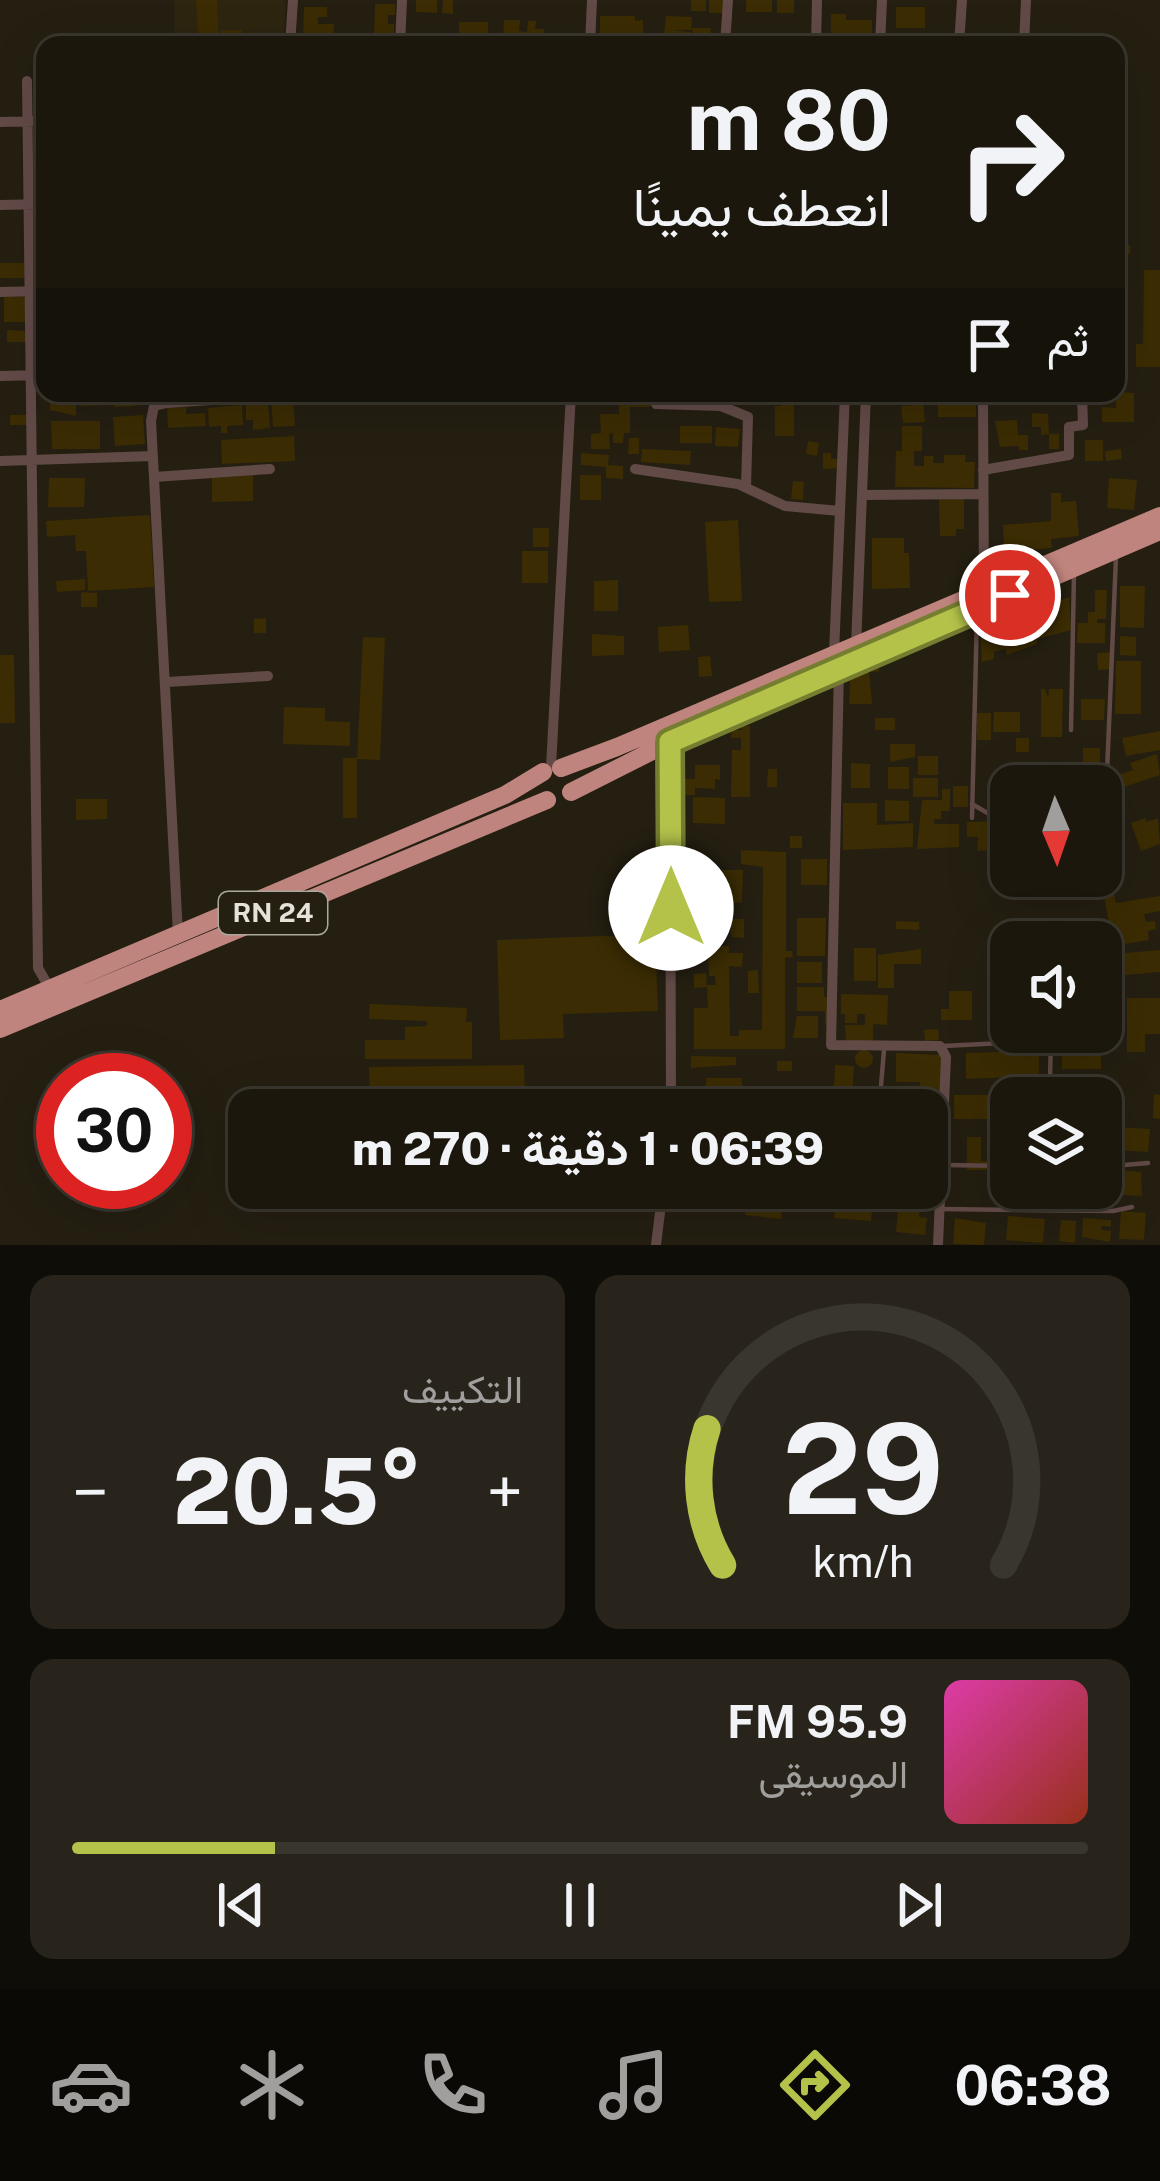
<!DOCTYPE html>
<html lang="ar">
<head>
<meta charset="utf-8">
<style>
  body { margin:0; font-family:"Public Sans",Vazirmatn,sans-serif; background:#28241b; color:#f1f3f6; direction:rtl; height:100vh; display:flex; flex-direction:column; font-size:45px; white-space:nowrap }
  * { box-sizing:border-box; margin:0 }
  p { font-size:39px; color:#a09f9d }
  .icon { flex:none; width:66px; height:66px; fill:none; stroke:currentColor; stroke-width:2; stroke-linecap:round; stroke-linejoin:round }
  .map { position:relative; height:1245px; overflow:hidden; direction:ltr }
  .details { display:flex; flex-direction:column; gap:30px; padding:30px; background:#0f0d07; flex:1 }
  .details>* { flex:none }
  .guide { position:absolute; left:36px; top:36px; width:1089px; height:366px; border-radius:24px; box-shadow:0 12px 48px #0002,0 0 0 3px #39362e; direction:rtl; background:#1b170d; color:#f1f3f6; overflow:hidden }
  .needle { width:78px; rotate:178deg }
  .tools { position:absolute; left:990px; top:765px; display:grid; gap:24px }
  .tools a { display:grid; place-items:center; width:132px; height:132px; border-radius:24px; background:#1b170d; box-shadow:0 12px 48px #0002,0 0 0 3px #39362e; font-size:60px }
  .speed { position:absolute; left:36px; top:1053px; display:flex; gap:24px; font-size:60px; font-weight:700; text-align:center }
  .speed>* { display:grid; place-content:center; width:156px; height:156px; border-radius:50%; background:#1b170d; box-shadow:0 12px 48px #0002,0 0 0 3px #39362e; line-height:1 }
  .speed .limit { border:18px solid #d22; background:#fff; color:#111 }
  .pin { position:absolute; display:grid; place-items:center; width:102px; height:102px; color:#fff; margin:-51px; border:6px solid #fff; border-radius:50%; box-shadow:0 3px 12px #0007 }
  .me { position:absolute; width:132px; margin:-66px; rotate:0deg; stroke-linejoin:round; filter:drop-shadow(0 0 9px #0008) }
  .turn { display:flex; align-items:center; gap:42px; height:252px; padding:0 36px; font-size:54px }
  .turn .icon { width:156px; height:156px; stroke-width:2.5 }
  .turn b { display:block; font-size:84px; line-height:102px }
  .then { display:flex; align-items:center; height:114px; padding:0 36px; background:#0003; gap:24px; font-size:45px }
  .big { font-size:90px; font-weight:800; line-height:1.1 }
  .details .tile { flex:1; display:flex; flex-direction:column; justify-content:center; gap:18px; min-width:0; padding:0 42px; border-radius:24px; background:#28241b }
  .details .dial { align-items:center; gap:0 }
  .dial svg { height:312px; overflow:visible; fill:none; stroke:#39362e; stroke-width:7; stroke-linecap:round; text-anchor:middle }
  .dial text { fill:#f1f3f6; stroke:none }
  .song { display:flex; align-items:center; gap:36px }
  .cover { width:144px; height:144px; border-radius:18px; background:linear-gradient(135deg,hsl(320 70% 55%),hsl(10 70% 35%)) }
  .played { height:12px; border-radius:6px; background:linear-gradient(90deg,#b4c24a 20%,#39362e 20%) }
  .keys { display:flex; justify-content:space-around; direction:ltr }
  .heat { display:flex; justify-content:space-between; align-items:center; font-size:66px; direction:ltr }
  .details .tiles { flex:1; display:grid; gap:30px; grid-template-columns:1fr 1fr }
  .tile:last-child { grid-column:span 2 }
  .trip { position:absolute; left:228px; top:1089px; width:720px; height:120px; border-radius:24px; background:#1b170d; box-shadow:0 12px 48px #0002,0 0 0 3px #39362e; font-weight:800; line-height:120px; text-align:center; direction:rtl }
  .tabs { display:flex; height:192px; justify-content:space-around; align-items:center; background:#0b0905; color:#a09f9d }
  .tabs .icon { width:84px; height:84px }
  .tabs .selected { color:#b4c24a }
  .tabs b { font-size:54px; color:#f1f3f6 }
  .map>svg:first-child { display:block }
</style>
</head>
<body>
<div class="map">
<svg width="1160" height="1245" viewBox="0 0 1160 1245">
  <rect width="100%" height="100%" fill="#241f11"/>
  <path fill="#2d2510" d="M174 0H286L283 43 175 45Z"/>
  <path fill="#3b2c03" d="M196 0H217L219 45H204L203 34H198Z
    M416 0H437V13L416 12Z
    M443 0H453V14L442 13Z
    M691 0H706V11H691Z
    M709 0H727V13H709Z
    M746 0H772V12H746Z
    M777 0H794V13H777Z
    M375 4H395V15H388V24H394V36H374Z
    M304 7H327V17H318V24H334L333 42 303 45Z
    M896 7H925V28H896Z
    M831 14H846V20H872V45H831Z
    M600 16H635V21L643 20V44L600 45Z
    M666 16 692 17 691 30H673L690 32V40L672 38 681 41V45H663Z
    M504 20H520L519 31 527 32 528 21H536L535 29H544V41L503 39Z
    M459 22H488V33H459Z
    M692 28H711L710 45H692Z
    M221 30H242L243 45H221Z
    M1116 235H1121V245H1130V254L1116 256Z
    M0 263H27V278H0Z
    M1144 270H1160V367H1136V344H1143Z
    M1123 289 1125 319 1116 320V290Z
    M4 297H25L26 322H4Z
    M7 330 27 331V342H7Z
    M1126 366V390H1117L1116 367Z
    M1116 392 1134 393V422H1102V407L1116 408Z
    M50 393H76V416L50 410Z
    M113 393H135V406L114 407Z
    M641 393H669V397H649L650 407H630V433H624L623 443H613V433L609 434 610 449H591V434L601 433 600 414H619V398H642Z
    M742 393H780V402H742Z
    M878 393H923V397L878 398Z
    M925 393H974L975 399 925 400Z
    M81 394H107V405L81 406Z
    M293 398 295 426 273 427 271 399Z
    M923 399 925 422 903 423 901 406 915 405V400Z
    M246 402H268L270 428 253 430V420H246Z
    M782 402H794V436H775V406H782Z
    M938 402H976V417H938Z
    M242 405 243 425 227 426V433H221V426L209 427 208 408Z
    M186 407V414L205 413 206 426 168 428 167 408Z
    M1032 413 1048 414 1049 434H1059V449H1049V434L1041 435V427H1032Z
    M10 415H28V425H10Z
    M143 415 145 444 115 446 113 417Z
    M1017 420 1018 435H1028V450H1019V446L1000 447 995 421Z
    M51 421H100V449H52Z
    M680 426H712V443H680Z
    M902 426H922V451H914V466H924V456H934L933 463H944V455H966L965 462H975L974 488 895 487 896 451H902Z
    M716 427 740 429 738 447 715 446Z
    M294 436 295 461 222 464 221 440Z
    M629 438H639V454H628Z
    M1085 440H1103V461H1085Z
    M808 441 819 443 817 456 806 454Z
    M642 449 691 451 690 465 641 462Z
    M1121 449 1122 459 1106 461 1105 451Z
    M581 453 609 455 608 465 623 466V479L606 478V467L581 465Z
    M823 453H831V459H838V468L823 469Z
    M253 475V501L212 502V478Z
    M580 475H601V500H580Z
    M49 478H85L84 507H48Z
    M1109 478 1137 480 1134 510 1107 508Z
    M793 481 804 482 803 500 791 499Z
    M1051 493H1061V502L1076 501 1079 536 1051 539 1052 548 1026 550 1027 562 1005 563 1003 525 1051 521Z
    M964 495V529H956V536H940L939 498Z
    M150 515 154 587 88 591 86 551H76L75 535 47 537 46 521Z
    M738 520 742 601 709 602 705 522Z
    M533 528H549V547H533Z
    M872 538H904V553H909L910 588 872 589Z
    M522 551H548V583H522Z
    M85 579V590L57 592 56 581Z
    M618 580V611H594V581Z
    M1120 586H1145L1144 628 1120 627Z
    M1095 590H1107L1106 619H1097V623H1105V643H1077L1078 623H1088V612H1095Z
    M81 592 97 593V607H81Z
    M1069 597 1071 630 1037 639V644L1007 655 1005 649 994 652V659L982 662 980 631Z
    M266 618V633H254V619Z
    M688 625 690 650 659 652 658 627Z
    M592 634 624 636V655L592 656Z
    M1120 636 1136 637V656L1120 655Z
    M363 637 385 638 380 760 357 759Z
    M1113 652 1114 669 1098 670 1097 653Z
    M0 655H14L15 723H0Z
    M710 656 712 676 699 677 698 657Z
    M879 661V672L869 671 872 704H849L851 664Z
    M1116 661H1141V714H1115Z
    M1041 689H1045L1048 698 1049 689H1063L1062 737H1041Z
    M1081 699H1105L1104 720H1081Z
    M284 707 325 708V721L350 722V746L283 744Z
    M994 712H1020V732H993Z
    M977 713H991V740H977Z
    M875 718H895V730H875Z
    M741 726H750V797H731L732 750H741V738H731L732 730H741Z
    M1160 731V750L1126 756 1122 738Z
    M1016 738H1029V752H1016Z
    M890 744H915V757L890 762Z
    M1083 748H1100V780H1083Z
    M1157 754 1160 775 1118 789 1113 777 1133 770 1130 763Z
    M918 756H938V775H918Z
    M343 758H357V818H343Z
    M851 763 870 764V788H851Z
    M695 765H720V780L715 779V789L695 788V795H683V779H695Z
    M888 767H909V789H888Z
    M768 769H777V787H767Z
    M913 778H938V797H913Z
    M953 786H968V807H953Z
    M942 789H950V811H941V819H934V824H959V847L917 849 922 800H942Z
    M693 797 725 798V824L693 823Z
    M76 799H107V819L76 820Z
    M885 800 909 801V821H885Z
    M843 803H877V825L913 823V847L843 850Z
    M1145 818 1146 822 1158 818 1160 844 1141 851 1131 823Z
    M1011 821 1009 848 977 851 978 837H967V822Z
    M790 836H802V848H790Z
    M741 850 786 852V951H792L793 957 785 958V1049H694V1008H708L707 985H716L715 976H709L708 946H729V953H743L742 967 729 966 730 1036H739V1030H762L763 867 741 864Z
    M801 859H827V885H801Z
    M689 861H703V893H689Z
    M722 870H743L742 903 722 902Z
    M1113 888 1116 903 1160 896V911L1144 914 1146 922 1155 921 1156 929 1148 931 1149 940 1113 946 1103 890Z
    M702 911H724V926L702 925Z
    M797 918H826L825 956H797Z
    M731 919H744V938L731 937Z
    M896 921 919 922V930L896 929Z
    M655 934 658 1011 563 1014 564 1038 500 1040 497 940Z
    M854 948H876V981H854Z
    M921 949V964H894V988H878V955Z
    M1160 950V972L1115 976 1113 954Z
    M797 962H822V983H797Z
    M758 970 759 993H748V971Z
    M706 973 707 987 694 988V974Z
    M797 987H824V997H837L836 1023H825V1011H797Z
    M949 991H972V1020H941V1009H949Z
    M841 994 888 995 887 1025 873 1024V1042H846L845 1025H865V1014H857V1023H845V1014H841Z
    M1127 998H1160V1034H1145V1052H1127Z
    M370 1004 467 1008 466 1022H472V1059H365V1040H405V1027L427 1026V1021L369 1019Z
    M797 1016H818V1038H793Z
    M938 1029 939 1040 925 1041 924 1030Z
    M1062 1048H1101V1069H1062Z
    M855 1059a9 9 0 1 1 18 0a9 9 0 1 1-18 0Z
    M1039 1051V1076L966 1079V1053Z
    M896 1053 941 1055V1126H929L927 1110H916L920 1082H896Z
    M691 1056 736 1057V1065L691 1068Z
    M777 1061H792V1071H777Z
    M524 1065 525 1097 370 1099 369 1067Z
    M835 1065 854 1066 852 1096H859L858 1110H833Z
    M706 1078H742V1106H706Z
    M1154 1094 1160 1095V1119L1153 1118Z
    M954 1095H1002V1119H954Z
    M889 1097H911V1110H889Z
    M1117 1127 1150 1129 1148 1152 1115 1150Z
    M1009 1130 1011 1153H987V1131Z
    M967 1137H981V1161H989V1170H967Z
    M927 1141H939V1166H927Z
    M1121 1170 1141 1172 1142 1196 1120 1195Z
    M677 1188H687L686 1202 675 1201Z
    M725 1188 784 1195 781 1219 745 1215 746 1202 724 1200Z
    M889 1188H916V1192H925V1201L889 1200Z
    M1013 1188H1065V1197H1012Z
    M836 1196 873 1200 871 1221 834 1218Z
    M899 1202 920 1204 919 1217 927 1218 925 1235 896 1232Z
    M1121 1211 1146 1213 1144 1240 1119 1239Z
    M1008 1216 1045 1219 1043 1243 1006 1240Z
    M955 1218 986 1223 984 1245 953 1244Z
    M1083 1218 1111 1220V1227L1102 1226 1101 1230 1111 1231 1110 1242 1082 1237Z
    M1061 1220 1076 1221 1075 1243 1059 1241Z"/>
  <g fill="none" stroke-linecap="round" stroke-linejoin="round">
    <path stroke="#624a47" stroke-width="4.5" d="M1071 730 1074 573
      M972 804 991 815 1011 813
      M972 818 977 614
      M1104 845 1116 557
      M943 1046 1105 1038
      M1050 1077 1051 1041
      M879 1110 884 1050
      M927 1127 944 1128
      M945 1165 1011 1166
      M1101 1167 1148 1163
      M804 1203 805 1188
      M940 1209 1113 1211 1132 1207"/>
    <path stroke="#624a47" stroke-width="10" d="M290 45 293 0
      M400 45 402 0
      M590 45 592 0
      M725 45 728 0
      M816 45 817 0
      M880 45 882 0
      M959 45 962 0
      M1024 45 1026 0
      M27 81 38 968 50 989
      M0 122 45 121
      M0 205 45 204
      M0 292 45 291
      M0 376 45 375
      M167 393V403L154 406 151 421 178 934
      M983 393 984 591
      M167 403 239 398 245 393
      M656 404 721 406 748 417 746 486
      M0 461 153 456
      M635 469 738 484 785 506 840 511
      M983 470 1069 455V427L1083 425 1082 393
      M154 477 270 469
      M862 495 983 494
      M856 646 866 393
      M834 653 845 393
      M839 668 831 1045 940 1046 946 1057 938 1245
      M167 682 268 676
      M670 742 671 1110
      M551 767 571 393
      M656 1245 663 1188"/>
    <path stroke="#bf847d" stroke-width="18" d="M561 768 617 747 1160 516
      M571 792 670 742 1160 531
      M0 1010 505 795 543 772
      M0 1029 547 800"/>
  </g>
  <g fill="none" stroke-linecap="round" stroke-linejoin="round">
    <defs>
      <path id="route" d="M671 908 670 742 1010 595"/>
    </defs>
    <use href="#route" stroke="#757e30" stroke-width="30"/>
    <use href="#route" stroke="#b4c24a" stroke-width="21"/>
  </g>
  <g text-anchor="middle" stroke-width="12" stroke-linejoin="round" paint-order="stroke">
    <rect fill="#241f11" stroke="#aca89d" stroke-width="3" x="219" y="892" width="108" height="42" rx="9"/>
    <g font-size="27" font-weight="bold" fill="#e6e2d9">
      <text x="273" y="922">RN 24</text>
    </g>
  </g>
</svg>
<div class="tools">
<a><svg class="needle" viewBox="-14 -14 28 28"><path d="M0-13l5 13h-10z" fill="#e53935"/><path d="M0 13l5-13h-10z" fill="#a09f9d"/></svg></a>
<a><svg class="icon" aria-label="sound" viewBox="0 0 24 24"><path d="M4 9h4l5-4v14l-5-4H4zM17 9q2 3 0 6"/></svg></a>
<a><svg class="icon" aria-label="layers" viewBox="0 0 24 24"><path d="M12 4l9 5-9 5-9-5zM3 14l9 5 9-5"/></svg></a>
</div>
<div class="speed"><div class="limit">30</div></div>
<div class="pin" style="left:1010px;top:595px;background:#d93025"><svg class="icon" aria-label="arrive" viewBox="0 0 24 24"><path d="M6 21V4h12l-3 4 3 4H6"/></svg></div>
<svg class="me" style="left:671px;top:908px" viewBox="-20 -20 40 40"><circle r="19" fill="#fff"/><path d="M0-13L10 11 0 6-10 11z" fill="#b4c24a"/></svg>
<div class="trip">06:39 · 1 دقيقة · 270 m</div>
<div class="guide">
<div class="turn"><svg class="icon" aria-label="right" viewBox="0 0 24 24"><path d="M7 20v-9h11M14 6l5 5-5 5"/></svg><div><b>80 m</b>انعطف يمينًا</div></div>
<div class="then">ثم<svg class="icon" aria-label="arrive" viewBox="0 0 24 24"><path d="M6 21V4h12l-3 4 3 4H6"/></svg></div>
</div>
</div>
<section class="details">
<div class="tiles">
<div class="tile dial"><svg viewBox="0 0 100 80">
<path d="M14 69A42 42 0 1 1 86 69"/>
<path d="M14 69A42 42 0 0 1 10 34" stroke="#b4c24a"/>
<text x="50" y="56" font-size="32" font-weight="700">29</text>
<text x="50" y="72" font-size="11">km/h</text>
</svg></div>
<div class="tile"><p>التكييف</p>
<div class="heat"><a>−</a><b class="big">20.5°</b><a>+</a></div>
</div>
<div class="tile">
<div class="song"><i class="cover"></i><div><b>95.9 FM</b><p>الموسيقى</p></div></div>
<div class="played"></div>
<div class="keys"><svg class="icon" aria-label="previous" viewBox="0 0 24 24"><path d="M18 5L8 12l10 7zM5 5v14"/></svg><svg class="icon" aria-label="pause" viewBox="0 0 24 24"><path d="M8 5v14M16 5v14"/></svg><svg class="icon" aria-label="next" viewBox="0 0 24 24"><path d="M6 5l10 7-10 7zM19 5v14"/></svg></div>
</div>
</div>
</section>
<nav class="tabs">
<b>06:38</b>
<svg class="icon selected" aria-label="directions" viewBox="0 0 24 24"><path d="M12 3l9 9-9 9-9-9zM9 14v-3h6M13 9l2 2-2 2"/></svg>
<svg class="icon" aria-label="music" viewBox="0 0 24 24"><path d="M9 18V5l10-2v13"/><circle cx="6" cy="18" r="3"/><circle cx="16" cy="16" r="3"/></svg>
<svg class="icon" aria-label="phone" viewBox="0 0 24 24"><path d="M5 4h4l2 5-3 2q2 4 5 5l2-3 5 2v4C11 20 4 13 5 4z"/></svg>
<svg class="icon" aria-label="climate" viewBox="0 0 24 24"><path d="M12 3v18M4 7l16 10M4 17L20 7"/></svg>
<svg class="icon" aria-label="car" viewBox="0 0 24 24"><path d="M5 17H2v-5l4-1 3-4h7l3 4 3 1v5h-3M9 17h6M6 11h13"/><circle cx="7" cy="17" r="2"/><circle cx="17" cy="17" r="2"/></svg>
</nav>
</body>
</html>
